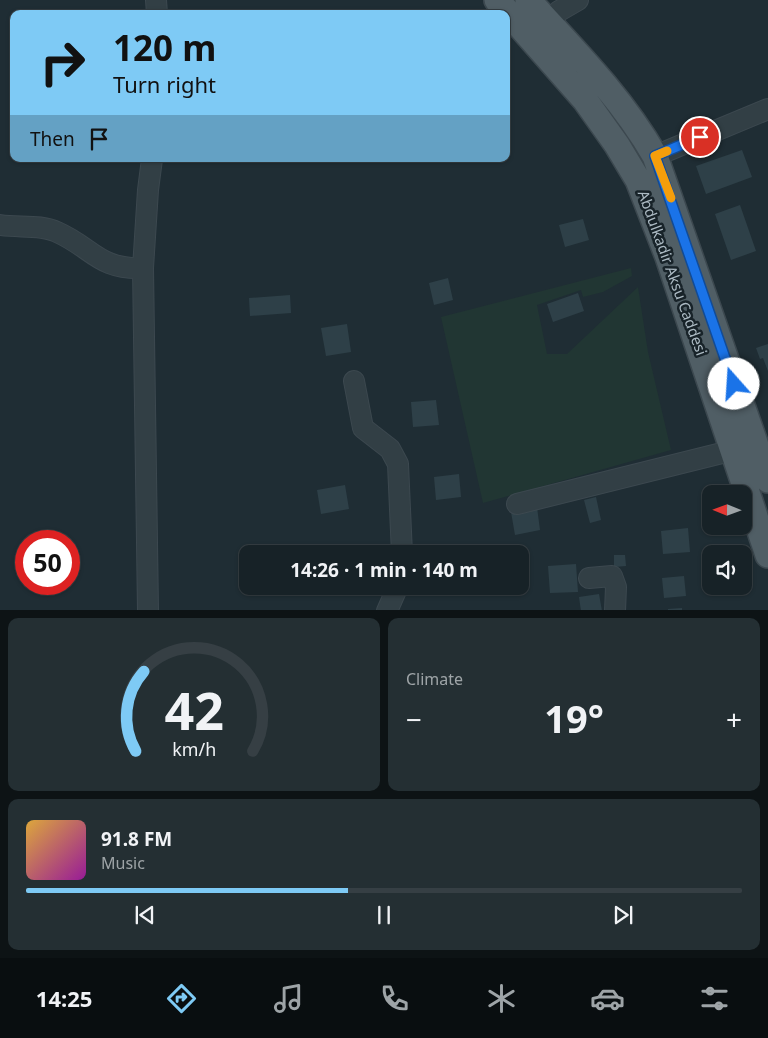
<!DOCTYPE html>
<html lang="en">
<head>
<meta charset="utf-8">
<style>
  body { margin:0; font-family:"Noto Sans",sans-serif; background:#242f33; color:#f1f3f6; height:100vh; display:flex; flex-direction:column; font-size:19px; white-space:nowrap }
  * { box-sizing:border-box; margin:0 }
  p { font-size:16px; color:#9ea4a7 }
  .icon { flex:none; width:28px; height:28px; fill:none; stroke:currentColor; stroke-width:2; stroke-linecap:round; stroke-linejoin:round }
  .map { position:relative; height:610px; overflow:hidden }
  .drawer { display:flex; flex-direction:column; gap:8px; padding:8px; background:#0d1315; flex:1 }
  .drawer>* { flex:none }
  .top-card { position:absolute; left:10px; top:10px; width:500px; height:152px; border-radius:10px; box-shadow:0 1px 4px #0004,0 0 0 1px #363f44; background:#7ecaf5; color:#111; overflow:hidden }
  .needle { width:32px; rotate:271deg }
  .fabs { position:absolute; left:702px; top:485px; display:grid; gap:10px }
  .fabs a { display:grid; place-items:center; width:50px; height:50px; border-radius:10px; background:#172227; box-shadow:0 1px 4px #0004,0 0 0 1px #363f44; font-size:25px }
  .speed { position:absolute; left:15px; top:530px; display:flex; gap:10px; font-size:25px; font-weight:700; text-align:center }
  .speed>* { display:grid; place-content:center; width:65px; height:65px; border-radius:50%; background:#172227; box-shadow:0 1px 4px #0004,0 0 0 1px #363f44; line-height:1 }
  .speed .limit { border:8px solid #d22; background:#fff; color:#111 }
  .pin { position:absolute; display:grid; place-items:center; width:42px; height:42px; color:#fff; margin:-21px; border:2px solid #fff; border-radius:50%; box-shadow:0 1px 5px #0007 }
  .me { position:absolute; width:55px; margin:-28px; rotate:341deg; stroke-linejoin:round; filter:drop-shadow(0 0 4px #0008) }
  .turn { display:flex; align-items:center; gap:18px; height:105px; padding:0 20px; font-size:22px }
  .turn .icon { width:65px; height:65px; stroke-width:2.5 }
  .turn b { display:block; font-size:35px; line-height:42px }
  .then { display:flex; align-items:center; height:48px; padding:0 20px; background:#0003; gap:10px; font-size:19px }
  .big { font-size:38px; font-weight:700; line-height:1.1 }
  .drawer .widget { flex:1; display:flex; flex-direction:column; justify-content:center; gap:8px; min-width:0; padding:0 18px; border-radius:10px; background:#242f33 }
  .drawer .dial { align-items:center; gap:0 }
  .dial svg { height:130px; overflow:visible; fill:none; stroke:#363f44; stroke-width:7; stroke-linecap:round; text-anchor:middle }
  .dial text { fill:#f1f3f6; stroke:none }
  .song { display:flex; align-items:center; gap:15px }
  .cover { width:60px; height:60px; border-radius:8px; background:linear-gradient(135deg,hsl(40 70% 55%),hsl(300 70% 35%)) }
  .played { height:5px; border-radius:2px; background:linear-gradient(90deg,#7ecaf5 45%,#363f44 45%) }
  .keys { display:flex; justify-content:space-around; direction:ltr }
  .heat { display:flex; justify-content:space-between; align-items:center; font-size:28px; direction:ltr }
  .drawer .tiles { flex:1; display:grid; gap:8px; grid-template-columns:1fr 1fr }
  .widget:last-child { grid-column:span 2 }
  .trip { position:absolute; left:239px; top:545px; width:290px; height:50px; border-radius:10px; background:#172227; box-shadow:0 1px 4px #0004,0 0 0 1px #363f44; font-weight:700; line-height:50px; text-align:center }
  .dock { display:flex; height:80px; justify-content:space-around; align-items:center; background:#090e10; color:#9ea4a7 }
  .dock .icon { width:35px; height:35px }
  .dock .current { color:#7ecaf5 }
  .dock b { font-size:22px; color:#f1f3f6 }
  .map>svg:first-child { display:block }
</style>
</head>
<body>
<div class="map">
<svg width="768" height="611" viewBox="0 0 768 611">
  <rect width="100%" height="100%" fill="#1f2d34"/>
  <path fill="#213633" d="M631 268 632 276 603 292 583 297 581 290 537 305 547 354H567L638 287 648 352 671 450 483 503 441 317Z"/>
  <path fill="#2e4048" d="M742 150 752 177 706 194 696 166Z
    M740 205 756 251 731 260 715 214Z
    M583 219 589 240 565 247 559 225Z
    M448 278 453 300 434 305 429 283Z
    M578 293 584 311 553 322 547 304Z
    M290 295 291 313 250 316 249 298Z
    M347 324 351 352 326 356 321 328Z
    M768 344V371L763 358 760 359 756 348Z
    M436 400 439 425 413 427 411 402Z
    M459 474 461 497 436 500 434 477Z
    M345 485 349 509 321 514 317 490Z
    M596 497 601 520 590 523 584 500Z
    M537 507 540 530 515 535 511 512Z
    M688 528 690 552 663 554 661 531Z
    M614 555H625L626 566 614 567Z
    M576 564 578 592 550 593 548 566Z
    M526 576 527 592 507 594 506 586H520V577Z
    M684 576 686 596 664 598 662 578Z
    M599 594 602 611H581L579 597Z
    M682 608V611H668V609Z"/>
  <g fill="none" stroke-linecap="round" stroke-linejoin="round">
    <defs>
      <path id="minor" d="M156 0 157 14
        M549 23 559 11 578 0
        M655 156 768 109
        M0 225C18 228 41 224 57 232 93 248 99 270 143 268
        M354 381 363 428 390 449 398 464 402 554
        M517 504 734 450
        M589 578 612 576 616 587 615 611
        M148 611 143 268 148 190 152 159
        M387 611 398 586"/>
      <path id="major" d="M497 0 585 100 617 145 638 180 668 257 768 555
        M528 0C574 50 621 97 655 156L768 480"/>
    </defs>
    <use href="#minor" stroke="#3c484f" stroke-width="22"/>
    <use href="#major" stroke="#3c484f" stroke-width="28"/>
    <use href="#minor" stroke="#323f45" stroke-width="20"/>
    <use href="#major" stroke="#505e65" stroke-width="25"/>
  </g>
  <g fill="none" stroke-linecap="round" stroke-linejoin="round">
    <defs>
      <path id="route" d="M700 137 655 156 734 384"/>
    </defs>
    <use href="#route" stroke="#114b97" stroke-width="12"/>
    <use href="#route" stroke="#1a73e8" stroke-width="9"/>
    <path stroke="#f59e0b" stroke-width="9" d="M667 151 655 156 671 198"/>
  </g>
  <g text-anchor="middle" stroke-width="5" stroke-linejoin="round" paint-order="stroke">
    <g font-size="15" fill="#acbac3" stroke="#182329">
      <text transform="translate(672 273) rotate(70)" y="5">Abdulkadir Aksu Caddesi</text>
    </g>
  </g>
</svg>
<div class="fabs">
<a><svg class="needle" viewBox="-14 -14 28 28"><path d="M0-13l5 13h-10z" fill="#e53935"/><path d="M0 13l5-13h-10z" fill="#9ea4a7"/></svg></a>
<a><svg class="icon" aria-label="sound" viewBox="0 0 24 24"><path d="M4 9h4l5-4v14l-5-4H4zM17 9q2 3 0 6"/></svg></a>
</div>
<div class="speed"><div class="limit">50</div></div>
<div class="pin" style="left:700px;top:137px;background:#d93025"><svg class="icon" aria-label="arrive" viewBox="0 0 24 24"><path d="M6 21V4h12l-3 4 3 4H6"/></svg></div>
<svg class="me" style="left:734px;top:384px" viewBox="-20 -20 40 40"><circle r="19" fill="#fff"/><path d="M0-13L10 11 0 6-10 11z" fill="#1a73e8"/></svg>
<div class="trip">14:26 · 1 min · 140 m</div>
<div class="top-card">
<div class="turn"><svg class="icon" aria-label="right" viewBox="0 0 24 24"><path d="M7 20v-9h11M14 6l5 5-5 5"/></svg><div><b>120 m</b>Turn right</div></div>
<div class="then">Then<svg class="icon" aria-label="arrive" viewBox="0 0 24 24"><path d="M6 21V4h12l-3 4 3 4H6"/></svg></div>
</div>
</div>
<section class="drawer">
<div class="tiles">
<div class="widget dial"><svg viewBox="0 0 100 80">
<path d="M14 69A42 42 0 1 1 86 69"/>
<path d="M14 69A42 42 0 0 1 19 20" stroke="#7ecaf5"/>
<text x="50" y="56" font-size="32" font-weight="700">42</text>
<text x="50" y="72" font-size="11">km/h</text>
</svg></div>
<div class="widget"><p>Climate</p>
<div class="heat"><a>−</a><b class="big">19°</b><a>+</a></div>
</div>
<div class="widget">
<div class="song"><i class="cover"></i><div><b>91.8 FM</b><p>Music</p></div></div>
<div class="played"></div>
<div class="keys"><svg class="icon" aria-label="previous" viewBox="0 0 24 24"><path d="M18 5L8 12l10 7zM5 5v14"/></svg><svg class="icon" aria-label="pause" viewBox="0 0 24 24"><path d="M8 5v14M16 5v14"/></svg><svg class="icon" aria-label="next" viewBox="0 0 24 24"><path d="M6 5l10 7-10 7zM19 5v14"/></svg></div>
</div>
</div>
</section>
<nav class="dock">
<b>14:25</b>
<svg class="icon current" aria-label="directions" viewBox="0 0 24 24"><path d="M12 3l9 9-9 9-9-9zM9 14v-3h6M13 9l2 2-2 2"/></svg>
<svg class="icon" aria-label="music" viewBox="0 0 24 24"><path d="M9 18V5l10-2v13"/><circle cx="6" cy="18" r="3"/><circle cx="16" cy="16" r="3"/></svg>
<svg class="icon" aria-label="phone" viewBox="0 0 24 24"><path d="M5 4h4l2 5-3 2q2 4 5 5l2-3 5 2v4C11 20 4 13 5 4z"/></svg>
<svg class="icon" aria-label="climate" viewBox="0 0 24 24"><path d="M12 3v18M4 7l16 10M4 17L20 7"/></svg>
<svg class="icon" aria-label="car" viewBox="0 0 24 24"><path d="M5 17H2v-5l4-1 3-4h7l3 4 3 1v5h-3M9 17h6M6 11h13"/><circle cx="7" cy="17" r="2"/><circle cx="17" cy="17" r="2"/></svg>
<svg class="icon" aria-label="filters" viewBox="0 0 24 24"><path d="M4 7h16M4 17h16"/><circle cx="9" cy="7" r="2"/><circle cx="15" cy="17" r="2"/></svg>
</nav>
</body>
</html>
